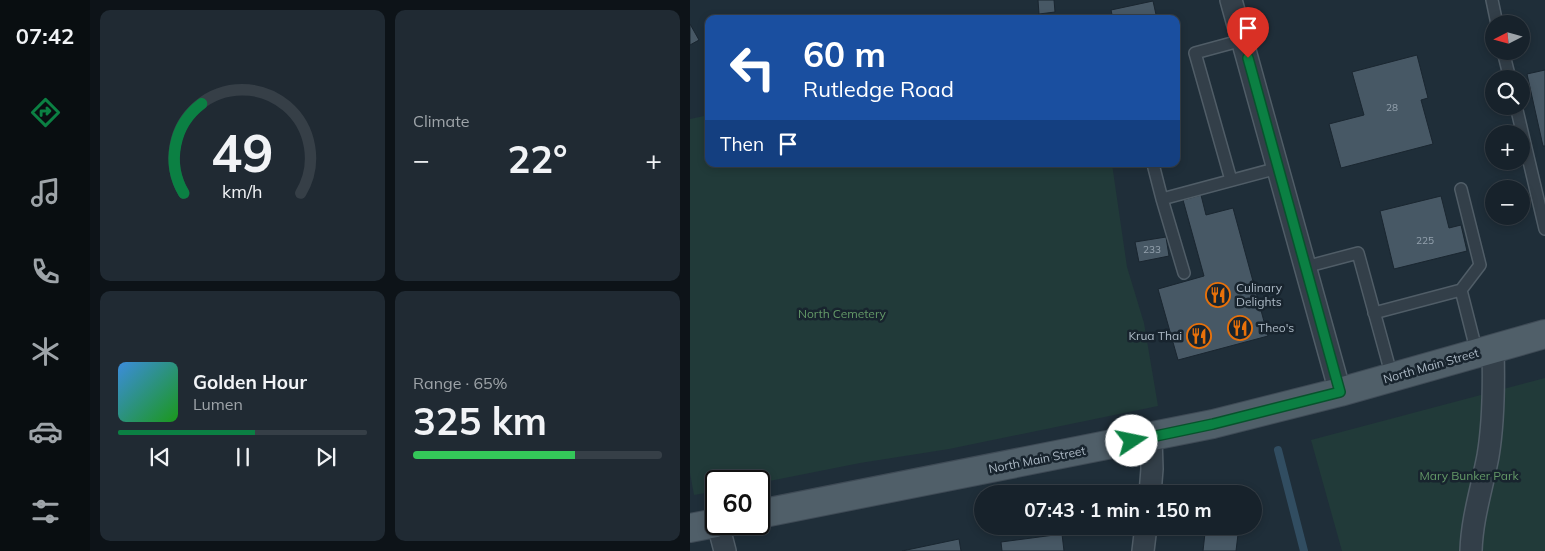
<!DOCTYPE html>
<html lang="en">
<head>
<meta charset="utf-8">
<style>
  body { margin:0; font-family:Mulish,sans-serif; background:#202a33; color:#f1f3f6; height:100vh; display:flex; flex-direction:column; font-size:19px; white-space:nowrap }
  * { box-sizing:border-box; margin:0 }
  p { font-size:16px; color:#9ea4a9 }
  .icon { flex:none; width:28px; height:28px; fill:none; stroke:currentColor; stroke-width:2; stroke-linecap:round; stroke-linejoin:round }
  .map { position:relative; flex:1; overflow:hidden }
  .sheet { display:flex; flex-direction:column; gap:10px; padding:10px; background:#0d1318; width:600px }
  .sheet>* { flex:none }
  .guide { position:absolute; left:15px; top:15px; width:475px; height:152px; border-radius:10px; box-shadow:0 2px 8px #0003,0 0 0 1px #363f47; background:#1a4fa0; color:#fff; overflow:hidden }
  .needle { width:32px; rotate:264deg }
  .controls { position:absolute; left:795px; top:15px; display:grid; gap:10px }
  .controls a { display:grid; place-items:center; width:45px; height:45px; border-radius:50%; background:#17222b; box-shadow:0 2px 8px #0003,0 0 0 1px #363f47; font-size:25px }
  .speed { position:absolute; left:15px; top:470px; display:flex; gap:10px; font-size:25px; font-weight:700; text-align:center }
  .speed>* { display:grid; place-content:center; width:65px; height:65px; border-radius:50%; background:#17222b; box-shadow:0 2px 8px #0003,0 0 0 1px #363f47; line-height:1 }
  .speed .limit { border:2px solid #111; border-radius:8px; background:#fff; color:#111 }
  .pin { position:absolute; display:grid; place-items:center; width:42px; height:42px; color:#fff; margin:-51px -21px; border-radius:50% 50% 50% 0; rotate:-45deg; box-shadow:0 0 5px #0007 }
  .pin .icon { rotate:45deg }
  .me { position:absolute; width:55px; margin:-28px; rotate:79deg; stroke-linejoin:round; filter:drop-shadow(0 0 4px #0008) }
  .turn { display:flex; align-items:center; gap:18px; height:105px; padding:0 15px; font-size:22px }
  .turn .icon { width:65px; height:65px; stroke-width:2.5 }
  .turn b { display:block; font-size:35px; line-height:42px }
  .then { display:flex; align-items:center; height:48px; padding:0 15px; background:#0003; gap:10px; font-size:19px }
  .big { font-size:38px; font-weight:700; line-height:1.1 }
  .sheet .widget { flex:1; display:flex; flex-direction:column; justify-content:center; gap:8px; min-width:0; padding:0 18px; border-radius:10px; background:#202a33 }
  .sheet .dial { align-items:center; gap:0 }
  .dial svg { height:130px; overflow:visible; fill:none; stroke:#363f47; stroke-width:7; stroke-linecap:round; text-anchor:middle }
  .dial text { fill:#f1f3f6; stroke:none }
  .song { display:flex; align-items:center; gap:15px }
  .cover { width:60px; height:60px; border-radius:8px; background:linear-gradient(135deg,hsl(210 70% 55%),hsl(120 70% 35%)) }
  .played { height:5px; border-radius:2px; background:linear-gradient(90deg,#0b8043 55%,#363f47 55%) }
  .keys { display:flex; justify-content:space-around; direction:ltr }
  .heat { display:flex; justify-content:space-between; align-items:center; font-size:28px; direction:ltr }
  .charge { height:8px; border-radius:4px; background:linear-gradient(90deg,#34c759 65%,#363f47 0) }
  .sheet .tiles { flex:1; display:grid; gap:10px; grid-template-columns:repeat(2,1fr) }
  .trip { position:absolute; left:284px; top:485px; width:288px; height:50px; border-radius:25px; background:#17222b; box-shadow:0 2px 8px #0003,0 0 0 1px #363f47; font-weight:700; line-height:50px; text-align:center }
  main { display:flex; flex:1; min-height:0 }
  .tabs { display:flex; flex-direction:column; width:90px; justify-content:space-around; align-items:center; background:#090e11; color:#9ea4a9 }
  .tabs .icon { width:35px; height:35px }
  .tabs .active { color:#0b8043 }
  .tabs b { font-size:22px; color:#f1f3f6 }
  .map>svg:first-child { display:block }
</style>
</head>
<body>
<main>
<nav class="tabs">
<b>07:42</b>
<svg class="icon active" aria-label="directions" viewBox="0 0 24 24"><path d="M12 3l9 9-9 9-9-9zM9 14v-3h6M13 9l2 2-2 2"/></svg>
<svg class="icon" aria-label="music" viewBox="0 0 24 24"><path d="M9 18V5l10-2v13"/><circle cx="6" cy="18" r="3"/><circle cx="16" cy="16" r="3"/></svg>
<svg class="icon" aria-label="phone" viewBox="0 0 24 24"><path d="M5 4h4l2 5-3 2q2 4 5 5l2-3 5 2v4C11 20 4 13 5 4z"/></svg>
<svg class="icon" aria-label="climate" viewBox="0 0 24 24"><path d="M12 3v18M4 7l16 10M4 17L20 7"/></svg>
<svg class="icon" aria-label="car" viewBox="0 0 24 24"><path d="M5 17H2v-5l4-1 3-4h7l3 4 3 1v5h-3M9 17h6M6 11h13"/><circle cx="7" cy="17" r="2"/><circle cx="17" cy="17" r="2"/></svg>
<svg class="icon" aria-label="filters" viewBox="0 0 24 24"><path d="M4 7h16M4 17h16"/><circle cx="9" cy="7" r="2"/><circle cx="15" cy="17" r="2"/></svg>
</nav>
<section class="sheet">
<div class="tiles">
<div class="widget dial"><svg viewBox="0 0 100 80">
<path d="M14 69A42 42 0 1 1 86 69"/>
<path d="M14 69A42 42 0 0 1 25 14" stroke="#0b8043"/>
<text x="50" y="56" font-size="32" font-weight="700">49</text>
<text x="50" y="72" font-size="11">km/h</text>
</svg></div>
<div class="widget"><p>Climate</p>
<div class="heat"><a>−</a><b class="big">22°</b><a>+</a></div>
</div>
<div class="widget">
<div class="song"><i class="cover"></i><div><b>Golden Hour</b><p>Lumen</p></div></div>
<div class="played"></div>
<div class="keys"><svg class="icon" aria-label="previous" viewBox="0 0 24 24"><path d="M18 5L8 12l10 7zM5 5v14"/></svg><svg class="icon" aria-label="pause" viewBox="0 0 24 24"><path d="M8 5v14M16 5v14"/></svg><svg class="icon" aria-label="next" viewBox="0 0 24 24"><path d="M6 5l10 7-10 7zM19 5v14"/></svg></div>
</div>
<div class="widget"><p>Range · 65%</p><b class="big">325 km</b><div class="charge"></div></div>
</div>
</section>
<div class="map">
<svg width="855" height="551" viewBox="0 0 855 551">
  <rect width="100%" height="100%" fill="#1f2e39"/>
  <path fill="#213a39" d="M19 115V164H422L437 267 454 323 468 406 259 449 170 463 69 483V481H26V491L4 495 0 473V119Z
    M855 378V551H652L621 440Z"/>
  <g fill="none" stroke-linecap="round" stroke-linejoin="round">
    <path stroke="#314d61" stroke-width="8" d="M588 450 614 551"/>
  </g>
  <path fill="#475865" stroke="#1a2630" d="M348 0H364L365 12 349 14Z
    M463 1 467 19H423L421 10Z
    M0 24 9 40 0 45Z
    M727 55 738 98 731 100 743 144 651 168 639 124 674 115 662 72Z
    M855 70V146H853L837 74Z
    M511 195 516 215 543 208 578 336 488 360 468 289 514 276 493 200Z
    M751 196 759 228 771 225 777 251 704 269 690 211Z
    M476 237 479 256 449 262 445 242Z
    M521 526H549L546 551H513L515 533 520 534Z
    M372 534 374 551H312L311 542Z
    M269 539 271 551H212Z"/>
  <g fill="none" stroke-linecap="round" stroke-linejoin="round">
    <defs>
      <path id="service" d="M802 0 807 24
        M813 51 820 79
        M826 106 855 229
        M463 164 472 199
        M541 180 505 53 553 40
        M615 267 668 253 702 377
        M494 273 472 199 588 168
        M771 290 790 265 771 189
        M684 313 771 290 787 353"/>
      <path id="minor" d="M541 0 650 392
        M460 494 462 469 461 437
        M28 524 35 551
        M453 551 456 526
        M781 551C782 518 792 488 798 456 804 420 804 385 803 349"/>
      <path id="primary" d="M69 514 523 424 650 392 855 334
        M0 528 26 523"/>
    </defs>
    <use href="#service" stroke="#505d67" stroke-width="14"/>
    <use href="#minor" stroke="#505d67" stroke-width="24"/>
    <use href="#primary" stroke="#3f4b56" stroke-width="30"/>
    <use href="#service" stroke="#333f49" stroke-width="11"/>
    <use href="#minor" stroke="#333f49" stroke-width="21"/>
    <use href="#primary" stroke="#505f69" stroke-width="28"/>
  </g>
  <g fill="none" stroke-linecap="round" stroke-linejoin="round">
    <defs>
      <path id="route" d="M442 441 523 424 650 392 558 58"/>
    </defs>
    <use href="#route" stroke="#07532c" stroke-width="12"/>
    <use href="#route" stroke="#0b8043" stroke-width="9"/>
  </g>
  <defs>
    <symbol id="restaurant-ring" viewBox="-11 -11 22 22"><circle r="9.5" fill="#18242e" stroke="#e8710a" stroke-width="1.5"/><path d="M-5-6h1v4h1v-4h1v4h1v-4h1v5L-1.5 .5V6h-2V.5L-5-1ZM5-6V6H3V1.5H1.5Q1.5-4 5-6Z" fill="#e8710a"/></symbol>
  </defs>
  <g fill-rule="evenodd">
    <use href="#restaurant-ring" x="514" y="281" width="28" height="28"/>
    <use href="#restaurant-ring" x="536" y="314" width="28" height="28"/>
    <use href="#restaurant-ring" x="495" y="322" width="28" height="28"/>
  </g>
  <g text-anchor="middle" stroke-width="5" stroke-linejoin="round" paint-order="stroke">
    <g font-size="10" fill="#94a2ae">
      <text x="702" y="111">28</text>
      <text x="735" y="244">225</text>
      <text x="462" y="253">233</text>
    </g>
    <g font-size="12" fill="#adbac6" stroke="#18242e" text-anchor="start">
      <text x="546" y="292">Culinary<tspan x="546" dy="14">Delights</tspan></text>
      <text x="568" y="332">Theo's</text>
      <text x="492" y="340" text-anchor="end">Krua Thai</text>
    </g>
    <g font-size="12" fill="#639867" stroke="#18242e">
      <text x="152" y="318">North Cemetery</text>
      <text x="779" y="480">Mary Bunker Park</text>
    </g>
    <g font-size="12" fill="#adbac6" stroke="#18242e">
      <text transform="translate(741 366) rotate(-16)" y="4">North Main Street</text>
      <text transform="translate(347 460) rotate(-11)" y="4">North Main Street</text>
    </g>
  </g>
</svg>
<div class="controls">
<a><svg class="needle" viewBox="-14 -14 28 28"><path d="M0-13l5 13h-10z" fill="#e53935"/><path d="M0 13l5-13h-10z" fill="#9ea4a9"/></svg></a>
<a><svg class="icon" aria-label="search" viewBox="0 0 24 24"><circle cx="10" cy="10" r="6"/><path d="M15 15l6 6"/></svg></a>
<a>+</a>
<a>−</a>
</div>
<div class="speed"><div class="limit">60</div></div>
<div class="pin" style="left:558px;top:58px;background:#d93025"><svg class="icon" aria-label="arrive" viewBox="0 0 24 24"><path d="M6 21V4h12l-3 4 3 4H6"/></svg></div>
<svg class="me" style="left:442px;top:441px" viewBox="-20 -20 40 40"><circle r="19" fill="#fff"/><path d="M0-13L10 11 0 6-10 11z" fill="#0b8043"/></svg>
<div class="trip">07:43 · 1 min · 150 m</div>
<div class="guide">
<div class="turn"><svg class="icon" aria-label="left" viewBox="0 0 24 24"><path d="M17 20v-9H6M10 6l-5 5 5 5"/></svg><div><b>60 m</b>Rutledge Road</div></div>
<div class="then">Then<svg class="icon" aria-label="arrive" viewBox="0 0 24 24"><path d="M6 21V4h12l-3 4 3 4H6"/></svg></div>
</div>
</div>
</main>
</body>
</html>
